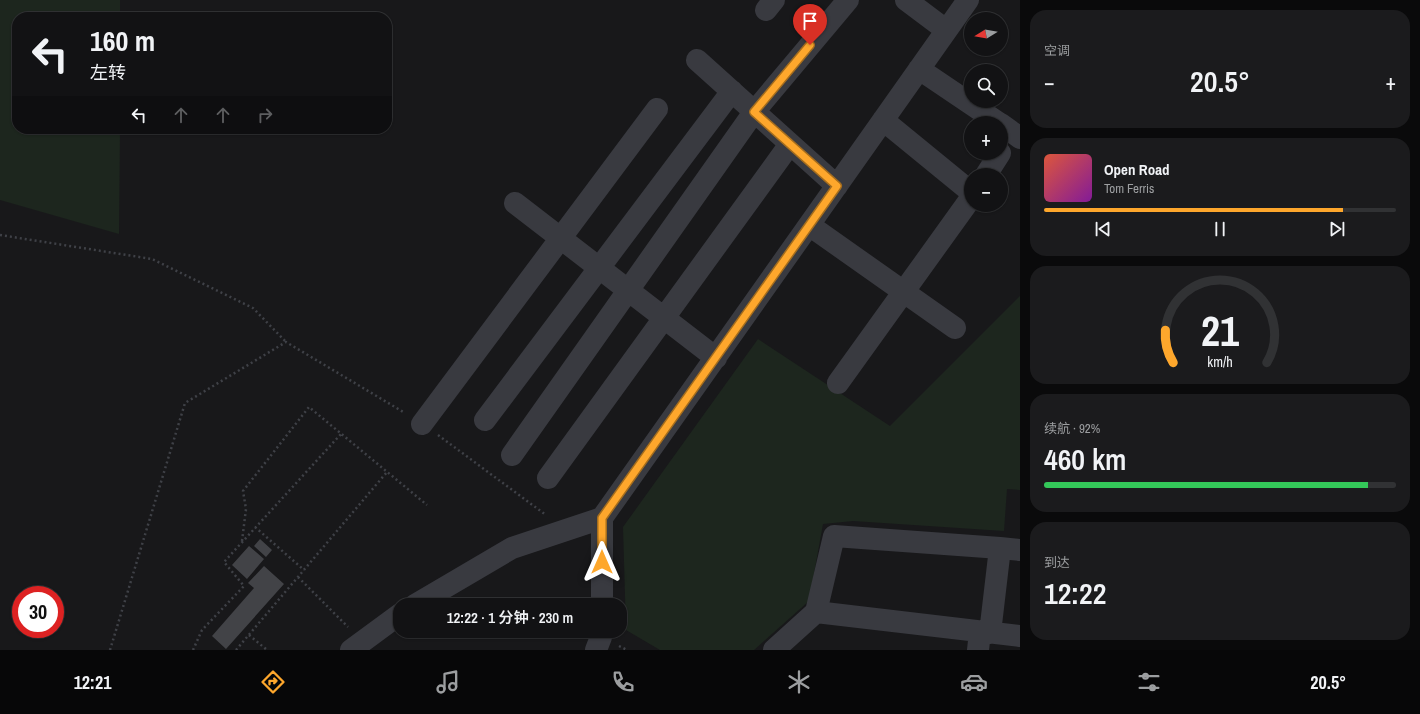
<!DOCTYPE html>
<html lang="zh">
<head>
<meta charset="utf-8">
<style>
  body { margin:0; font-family:"Archivo Narrow","Noto Sans SC",sans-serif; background:#1b1b1d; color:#f1f3f6; height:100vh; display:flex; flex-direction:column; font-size:15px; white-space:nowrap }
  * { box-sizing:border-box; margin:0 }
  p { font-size:13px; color:#9c9ea0 }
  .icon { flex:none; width:22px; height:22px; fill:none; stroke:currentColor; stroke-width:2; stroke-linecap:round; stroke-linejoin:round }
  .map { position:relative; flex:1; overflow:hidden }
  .details { display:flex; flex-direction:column; gap:10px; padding:10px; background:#0a0a0b; width:400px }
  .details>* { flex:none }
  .hud { position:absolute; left:12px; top:12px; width:380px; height:122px; border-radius:16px; box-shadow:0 1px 3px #0004,0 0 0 1px #313234; background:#121214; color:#f1f3f6; overflow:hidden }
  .needle { width:26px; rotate:259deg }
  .fabs { position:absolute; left:964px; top:12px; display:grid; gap:8px }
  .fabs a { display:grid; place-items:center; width:44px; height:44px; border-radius:50%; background:#121214; box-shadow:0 1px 3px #0004,0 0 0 1px #313234; font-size:20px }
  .speed { position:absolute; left:12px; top:586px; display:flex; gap:8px; font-size:20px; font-weight:700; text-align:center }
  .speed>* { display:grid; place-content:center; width:52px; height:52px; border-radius:50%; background:#121214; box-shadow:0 1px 3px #0004,0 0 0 1px #313234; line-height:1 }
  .speed .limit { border:6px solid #d22; background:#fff; color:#111 }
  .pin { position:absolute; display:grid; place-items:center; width:34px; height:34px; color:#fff; margin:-41px -17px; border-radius:50% 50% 50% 0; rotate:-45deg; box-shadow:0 0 4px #0007 }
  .pin .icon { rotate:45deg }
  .me { position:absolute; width:44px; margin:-22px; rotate:0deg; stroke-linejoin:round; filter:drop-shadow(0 0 3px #0008) }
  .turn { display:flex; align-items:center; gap:14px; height:84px; padding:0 12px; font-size:18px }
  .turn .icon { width:52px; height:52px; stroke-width:2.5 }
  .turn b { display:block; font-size:28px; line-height:34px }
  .lanes { display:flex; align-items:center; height:38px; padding:0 12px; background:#0003; justify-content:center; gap:20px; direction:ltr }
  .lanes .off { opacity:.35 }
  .big { font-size:30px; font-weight:600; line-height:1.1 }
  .details .card { flex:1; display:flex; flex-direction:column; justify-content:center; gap:6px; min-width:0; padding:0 14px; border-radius:16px; background:#1b1b1d }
  .details .dial { align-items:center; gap:0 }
  .dial svg { height:104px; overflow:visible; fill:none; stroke:#313234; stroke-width:7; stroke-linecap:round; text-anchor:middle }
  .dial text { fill:#f1f3f6; stroke:none }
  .song { display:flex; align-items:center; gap:12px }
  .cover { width:48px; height:48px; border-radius:6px; background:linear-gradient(135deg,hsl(10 70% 55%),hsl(290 70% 35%)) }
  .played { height:4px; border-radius:2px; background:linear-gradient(90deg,#fea72c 85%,#313234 85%) }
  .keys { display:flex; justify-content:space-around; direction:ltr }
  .heat { display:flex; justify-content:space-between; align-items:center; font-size:22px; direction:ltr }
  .charge { height:6px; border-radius:3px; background:linear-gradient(90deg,#34c759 92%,#313234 0) }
  .trip { position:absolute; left:393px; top:598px; width:234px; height:40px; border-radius:16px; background:#121214; box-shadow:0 1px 3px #0004,0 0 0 1px #313234; font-weight:600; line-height:40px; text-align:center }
  .dock { display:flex; height:64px; justify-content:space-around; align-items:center; background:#070708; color:#9c9ea0 }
  .dock .icon { width:28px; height:28px }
  .dock .active { color:#fea72c }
  .dock b { font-size:18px; color:#f1f3f6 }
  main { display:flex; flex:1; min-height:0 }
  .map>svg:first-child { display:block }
</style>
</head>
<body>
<main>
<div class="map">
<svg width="1020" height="650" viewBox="0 0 1020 650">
  <rect width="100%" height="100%" fill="#18181a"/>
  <path fill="#1d261e" d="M0 0H120V17H17V129H120L119 234 0 200Z
    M1020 296V490L1007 489 1004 531 853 521 823 524 809 601 754 650H660L626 630 623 527 758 339 890 426Z"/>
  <path fill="#424347" d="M260 539 272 550 266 557 254 546Z
    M249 546 264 559 247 579 232 565Z
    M264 566 284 584 226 649 212 636 254 588 248 583Z"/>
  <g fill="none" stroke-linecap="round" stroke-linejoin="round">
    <path stroke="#3f4147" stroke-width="2.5" stroke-dasharray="2 3" stroke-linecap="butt" d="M0 235 152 259 253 308 286 342
      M438 435 546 515
      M255 527 304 570
      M242 541 246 509 243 491 309 407 427 505
      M298 577 348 627
      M249 635 267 650
      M619 646 627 650
      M110 650 185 403 286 342 405 413
      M193 650 202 630 244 586 224 562 341 434
      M236 650 387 472"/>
    <path stroke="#393a40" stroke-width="22" d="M906 0 946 30
      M766 10 774 0
      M697 60 837 186
      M919 69 999 123
      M883 120 971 192
      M1001 124 1020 138
      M986 175 1000 153
      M515 203 716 358
      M809 225 955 328
      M838 383 971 198
      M485 420 732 91
      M422 424 657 109
      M512 455 754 112 848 0
      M548 478 790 144
      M415 605 512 548 602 518 968 0
      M602 605V518
      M816 612 834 536 1000 548
      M990 633 1000 548 1020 550
      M351 650 400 614
      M596 650 601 637V631
      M774 650 816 612 1020 636
      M978 650 980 632"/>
  </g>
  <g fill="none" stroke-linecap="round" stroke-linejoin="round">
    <defs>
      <path id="route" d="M602 562V518L837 186 754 112 810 45"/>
    </defs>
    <use href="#route" stroke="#a56d1d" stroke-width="10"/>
    <use href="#route" stroke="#fea72c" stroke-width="7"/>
  </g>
</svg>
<div class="fabs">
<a><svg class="needle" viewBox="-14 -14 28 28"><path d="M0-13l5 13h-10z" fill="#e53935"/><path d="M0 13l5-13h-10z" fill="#9c9ea0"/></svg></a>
<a><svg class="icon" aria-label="search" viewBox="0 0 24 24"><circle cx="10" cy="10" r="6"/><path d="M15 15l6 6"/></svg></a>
<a>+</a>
<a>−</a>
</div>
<div class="speed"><div class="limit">30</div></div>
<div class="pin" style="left:810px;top:45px;background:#d93025"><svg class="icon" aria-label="arrive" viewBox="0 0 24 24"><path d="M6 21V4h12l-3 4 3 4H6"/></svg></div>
<svg class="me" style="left:602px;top:562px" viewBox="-20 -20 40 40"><path d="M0-17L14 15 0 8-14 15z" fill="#fea72c" stroke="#fff" stroke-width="4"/></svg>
<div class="trip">12:22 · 1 分钟 · 230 m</div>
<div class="hud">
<div class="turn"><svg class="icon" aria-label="left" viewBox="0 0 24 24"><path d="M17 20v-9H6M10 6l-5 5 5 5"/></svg><div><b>160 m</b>左转</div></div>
<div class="lanes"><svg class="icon" aria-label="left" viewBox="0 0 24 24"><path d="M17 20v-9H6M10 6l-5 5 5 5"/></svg><svg class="icon off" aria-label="ahead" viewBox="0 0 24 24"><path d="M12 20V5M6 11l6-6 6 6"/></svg><svg class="icon off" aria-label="ahead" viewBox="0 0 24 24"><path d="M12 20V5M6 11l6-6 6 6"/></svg><svg class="icon off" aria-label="right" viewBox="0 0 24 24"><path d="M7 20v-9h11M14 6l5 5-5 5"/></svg></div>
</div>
</div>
<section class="details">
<div class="card"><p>空调</p>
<div class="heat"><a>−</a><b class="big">20.5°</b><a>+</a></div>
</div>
<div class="card">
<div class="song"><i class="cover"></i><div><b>Open Road</b><p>Tom Ferris</p></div></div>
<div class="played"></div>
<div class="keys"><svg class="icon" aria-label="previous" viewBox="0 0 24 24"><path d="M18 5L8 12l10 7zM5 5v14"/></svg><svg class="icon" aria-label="pause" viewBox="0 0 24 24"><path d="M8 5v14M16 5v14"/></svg><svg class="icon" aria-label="next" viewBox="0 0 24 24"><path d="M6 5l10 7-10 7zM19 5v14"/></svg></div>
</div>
<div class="card dial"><svg viewBox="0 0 100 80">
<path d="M14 69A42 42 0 1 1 86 69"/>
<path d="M14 69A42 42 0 0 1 8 44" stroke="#fea72c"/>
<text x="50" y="56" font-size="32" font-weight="700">21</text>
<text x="50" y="72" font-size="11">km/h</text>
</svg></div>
<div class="card"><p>续航 · 92%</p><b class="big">460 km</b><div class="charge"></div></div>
<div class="card"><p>到达</p><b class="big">12:22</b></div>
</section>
</main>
<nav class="dock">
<b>12:21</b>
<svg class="icon active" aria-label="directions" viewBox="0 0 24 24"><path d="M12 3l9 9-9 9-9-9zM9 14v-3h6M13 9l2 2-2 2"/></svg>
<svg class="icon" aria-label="music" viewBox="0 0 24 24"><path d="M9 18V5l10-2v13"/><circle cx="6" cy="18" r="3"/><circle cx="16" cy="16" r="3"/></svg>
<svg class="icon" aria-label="phone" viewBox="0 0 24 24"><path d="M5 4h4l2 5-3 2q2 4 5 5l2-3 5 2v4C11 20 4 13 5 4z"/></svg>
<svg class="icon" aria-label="climate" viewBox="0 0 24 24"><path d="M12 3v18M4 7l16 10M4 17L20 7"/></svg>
<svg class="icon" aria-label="car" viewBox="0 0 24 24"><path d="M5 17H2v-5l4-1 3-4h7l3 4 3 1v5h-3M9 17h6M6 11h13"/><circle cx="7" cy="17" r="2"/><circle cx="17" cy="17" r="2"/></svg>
<svg class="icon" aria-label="filters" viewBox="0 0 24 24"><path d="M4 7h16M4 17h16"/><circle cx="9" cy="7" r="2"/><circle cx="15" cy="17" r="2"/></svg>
<b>20.5°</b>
</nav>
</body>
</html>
